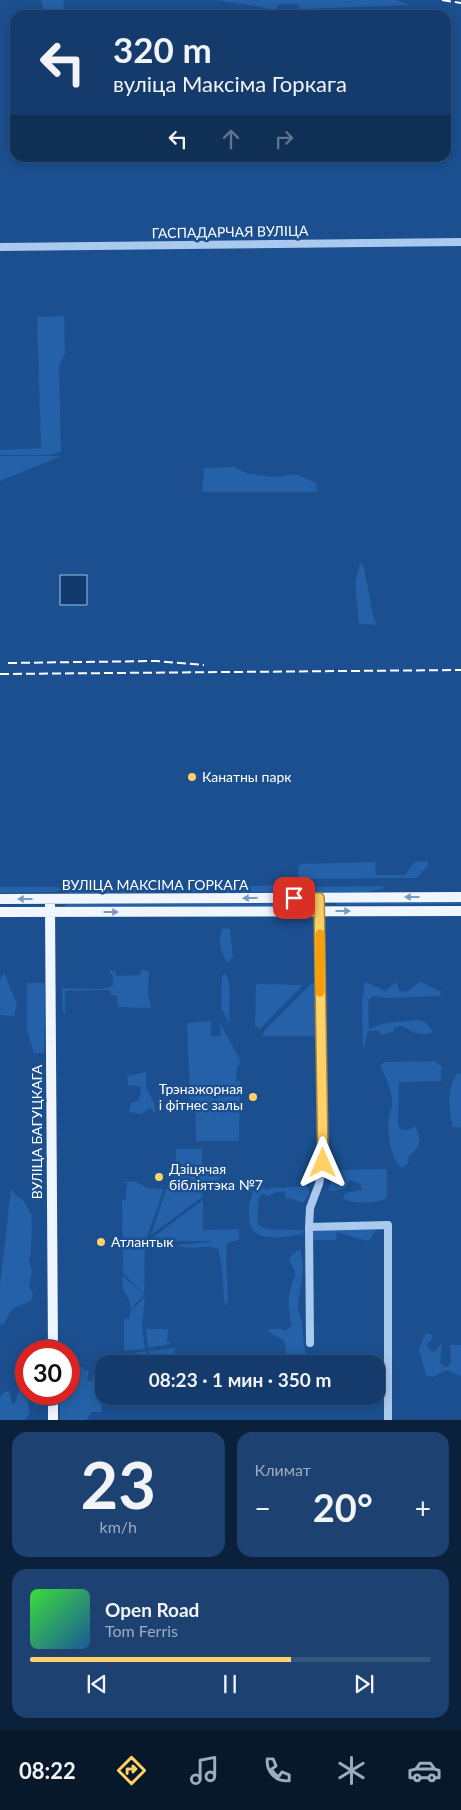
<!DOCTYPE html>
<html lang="ru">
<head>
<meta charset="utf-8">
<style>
  body { margin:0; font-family:Lato,sans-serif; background:#1d4271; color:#f1f3f6; height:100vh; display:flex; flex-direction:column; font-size:19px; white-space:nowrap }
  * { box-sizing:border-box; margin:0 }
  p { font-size:16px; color:#9dadc1 }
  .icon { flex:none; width:28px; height:28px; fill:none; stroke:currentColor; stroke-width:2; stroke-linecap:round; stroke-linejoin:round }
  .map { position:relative; height:1420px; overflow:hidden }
  .sheet { display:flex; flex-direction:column; gap:12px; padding:12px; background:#0b203b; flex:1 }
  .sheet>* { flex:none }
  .banner { position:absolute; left:10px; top:10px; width:441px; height:152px; border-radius:15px; box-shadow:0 2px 12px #0003,0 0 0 1px #33557e; background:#143b6b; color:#f1f3f6; overflow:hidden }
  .speed { position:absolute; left:15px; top:1340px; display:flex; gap:10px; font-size:25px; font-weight:700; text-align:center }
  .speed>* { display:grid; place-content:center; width:65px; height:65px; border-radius:50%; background:#143b6b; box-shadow:0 2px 12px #0003,0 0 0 1px #33557e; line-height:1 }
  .speed .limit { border:8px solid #d22; background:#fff; color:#111 }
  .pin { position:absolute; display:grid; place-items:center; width:42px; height:42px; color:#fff; margin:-21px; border-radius:10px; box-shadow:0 2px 8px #0006 }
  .me { position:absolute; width:55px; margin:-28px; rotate:0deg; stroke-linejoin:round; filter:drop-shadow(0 0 4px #0008) }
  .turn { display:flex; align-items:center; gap:18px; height:105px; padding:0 20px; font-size:22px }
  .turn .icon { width:65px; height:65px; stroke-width:2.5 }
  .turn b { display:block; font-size:35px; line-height:42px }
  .lanes { display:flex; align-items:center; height:48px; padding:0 20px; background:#0003; justify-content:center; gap:25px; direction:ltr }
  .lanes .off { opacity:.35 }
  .big { font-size:38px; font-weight:700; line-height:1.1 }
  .sheet .widget { flex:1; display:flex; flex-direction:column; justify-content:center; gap:8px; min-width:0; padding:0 18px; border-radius:15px; background:#1d4271 }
  .sheet .dial { align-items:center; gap:0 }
  .dial b { font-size:65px; line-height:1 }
  .song { display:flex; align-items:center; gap:15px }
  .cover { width:60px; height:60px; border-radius:8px; background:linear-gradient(135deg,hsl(120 70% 55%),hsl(210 70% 35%)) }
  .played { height:5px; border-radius:2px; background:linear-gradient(90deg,#ffd166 65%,#33557e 65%) }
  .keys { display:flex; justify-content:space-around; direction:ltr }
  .heat { display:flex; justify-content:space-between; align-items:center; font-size:28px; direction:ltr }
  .sheet .tiles { flex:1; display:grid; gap:12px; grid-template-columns:1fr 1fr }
  .widget:last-child { grid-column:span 2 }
  .trip { position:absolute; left:95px; top:1355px; width:290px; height:50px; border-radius:15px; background:#143b6b; box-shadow:0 2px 12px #0003,0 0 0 1px #33557e; font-weight:700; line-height:50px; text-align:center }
  .tabs { display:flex; height:80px; justify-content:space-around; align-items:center; background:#08182b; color:#9dadc1 }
  .tabs .icon { width:35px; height:35px }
  .tabs .selected { color:#ffd166 }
  .tabs b { font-size:22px; color:#f1f3f6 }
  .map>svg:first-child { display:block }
</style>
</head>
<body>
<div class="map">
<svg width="461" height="1420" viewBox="0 0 461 1420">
  <rect width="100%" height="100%" fill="#1b4f8f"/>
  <path fill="#2461a8" d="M41 0H64L63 15H45Z
    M215 0H396L410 5 301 9 297 4H279L275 10 267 8Z
    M64 316 65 354 59 365 61 452 49 455H0V450L41 448 37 317Z
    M0 456H61L0 481Z
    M234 467 246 473 273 477 296 474 316 483 317 492H202L204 468Z
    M361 563 364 568 373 615 377 625 359 624C358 603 351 581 361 563Z
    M421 861 428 862V865L417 878 298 879V867L301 864 375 862 376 875H405L415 862Z
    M290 885V890L287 892 227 893 223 890 222 887Z
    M383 886 384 888 368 892H302L298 890 299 887Z
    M0 887H59L60 890 57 892 0 893Z
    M66 887H212L208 892 67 893Z
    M461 900V904L336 905V901Z
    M312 903 311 906 65 907V904Z
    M222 928 230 929 233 956 228 963C220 952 218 941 222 928Z
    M110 970 116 972V976L140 975 141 970H146L149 973 148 994 151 1008 117 1007V996L111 995 110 990 65 991V1013H63L62 988 101 989 113 986V976L110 973Z
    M4 973 17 1004 14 1016 0 1015V979Z
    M225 973C234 986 227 1007 230 1024L221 1008 222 976Z
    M365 982 386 991 396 982 400 992 408 991 419 982C426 983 432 989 441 991L440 996 386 998 373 996 368 1001 369 1029 382 1024 393 1022 421 1020 425 1022 433 1032C422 1037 412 1032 402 1026L395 1027 394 1031 382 1035 379 1031H368L363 1051 362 1002Z
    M27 983H45L44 1053H34L27 1030Z
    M312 983H316V1036H262L265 1030Z
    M260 984 303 985 260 1029 255 1026 256 985Z
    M211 1021V1036H221L220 1023 240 1060 239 1066 237 1067 236 1081H240L239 1141H196L195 1105 190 1099 187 1023Z
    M435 1061 441 1066V1081L399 1082 398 1125 402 1130H409L415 1126C423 1142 420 1146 408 1157L409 1162 402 1168C391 1158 388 1138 388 1123 388 1116 393 1108 392 1100 391 1088 386 1077 380 1066L384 1062Z
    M146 1072C146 1076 146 1081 146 1085 148 1095 157 1101 155 1113L150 1108 141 1114 129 1112 131 1103 139 1100 141 1087 128 1085 127 1076Z
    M457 1073 461 1074V1128L453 1127C448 1109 447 1090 457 1073Z
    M176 1149H202V1166H176Z
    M176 1168H200V1172L225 1173 214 1185H171Z
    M387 1169V1198C377 1204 354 1204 343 1199L345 1193 362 1190 361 1184 350 1180 345 1188 335 1191H328L335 1170Z
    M134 1181 148 1188 162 1189 163 1191 145 1243 144 1294 123 1273 122 1200H126L127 1184 123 1182Z
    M307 1186C312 1193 307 1197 303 1203L290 1198 286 1199 284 1191 274 1193 269 1196 262 1194 260 1195C258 1204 256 1218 259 1226L267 1229 301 1230H303V1235C296 1234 291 1237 284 1237 257 1239 247 1234 249 1205 250 1200 252 1196 253 1190L264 1188 267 1190 274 1187 278 1188Z
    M170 1187H202V1197L151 1235 166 1190Z
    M11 1188 15 1194 23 1200 32 1215 31 1252 29 1260 32 1271 29 1286 33 1294 31 1301 12 1309 4 1324 0 1325V1286Z
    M203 1200V1230L239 1229V1240L229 1242 226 1245 228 1301 225 1306C222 1286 224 1268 218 1249 205 1243 190 1252 177 1245L209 1242 212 1241H148Z
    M320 1227 369 1228 377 1230 371 1236 372 1238 367 1241 336 1232 337 1238 335 1240H314L310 1234Z
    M300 1250C306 1268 300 1287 298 1304 297 1310 301 1317 302 1323 303 1333 303 1343 306 1354L287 1356 284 1341 269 1332 268 1329H281L285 1331 292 1325C289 1315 287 1301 290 1290 294 1275 300 1276 289 1261 291 1254 294 1252 300 1250Z
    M122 1275 144 1295 131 1309 129 1300 123 1289Z
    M145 1297 142 1328 145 1349 124 1351V1318L129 1320 131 1310Z
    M146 1329H168L167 1342H170V1344L148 1348Z
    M428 1333 432 1335 431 1341 427 1344 429 1349 434 1352 442 1343 440 1363 446 1368 451 1363 450 1345H461V1376L446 1370 433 1377 426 1375 419 1349 425 1335Z
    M175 1348 174 1364H150L149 1351Z
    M146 1351 148 1364H124V1355Z
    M69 1365 72 1369 82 1367 84 1371 87 1370 89 1372 87 1378 88 1381H92L94 1374 98 1372 101 1377 102 1412H92L87 1420H60V1394H69Z
    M25 1389 30 1412 25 1420H0V1397L4 1392 9 1391 12 1404 15 1403 19 1390Z"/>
  <path fill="#123a6d" stroke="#9cc4f0" d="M60 575H87V605H60Z"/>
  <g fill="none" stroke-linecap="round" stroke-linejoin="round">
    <path stroke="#a9c9ee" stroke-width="8" d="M0 247 461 242
      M319 898 323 1163 319 1184 310 1208 309 1227 388 1225V1420
      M309 1227 310 1343"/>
    <path stroke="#f0f6ff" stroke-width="10" d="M0 899 461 897
      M50 905 53 1351
      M0 912 461 911
      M53 1394V1420"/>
    <path stroke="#fff" stroke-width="2" stroke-dasharray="9 4" stroke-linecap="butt" d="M442 0 461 3
      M8 663 156 661 204 665
      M0 674 461 670"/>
  </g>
  <defs><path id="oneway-solid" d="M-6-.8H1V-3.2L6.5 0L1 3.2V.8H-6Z" transform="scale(1.25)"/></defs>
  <g fill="#7b9ac1">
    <use href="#oneway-solid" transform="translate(412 897) rotate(180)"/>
    <use href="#oneway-solid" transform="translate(250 898) rotate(179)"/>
    <use href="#oneway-solid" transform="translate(25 899) rotate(-180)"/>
    <use href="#oneway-solid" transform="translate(343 911)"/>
    <use href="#oneway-solid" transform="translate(111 912)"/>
  </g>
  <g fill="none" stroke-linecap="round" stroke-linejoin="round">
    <defs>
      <path id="route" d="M294 898H319L323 1163"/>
    </defs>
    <use href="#route" stroke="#a68842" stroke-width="12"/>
    <use href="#route" stroke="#ffd166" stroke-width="9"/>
    <path stroke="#f59e0b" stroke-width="9" d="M320 934V992"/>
  </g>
  <g fill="#ffd166" stroke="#1b4f8f" stroke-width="2">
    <circle cx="192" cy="777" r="5"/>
    <circle cx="253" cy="1097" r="5"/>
    <circle cx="159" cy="1177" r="5"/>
    <circle cx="101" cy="1242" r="5"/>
  </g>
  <g text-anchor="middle" stroke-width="5" stroke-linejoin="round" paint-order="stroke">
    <g font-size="14" fill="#fff" stroke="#1b4f8f">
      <text transform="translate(230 232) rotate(-1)" y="5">ГАСПАДАРЧАЯ ВУЛІЦА</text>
      <text x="155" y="890">ВУЛІЦА МАКСІМА ГОРКАГА</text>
      <text transform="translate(37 1132) rotate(-90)" y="5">ВУЛІЦА БАГУЦКАГА</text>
    </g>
    <g font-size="14" fill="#fff" stroke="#1b4f8f" text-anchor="start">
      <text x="202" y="782">Канатны парк</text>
      <text x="243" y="1094" text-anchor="end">Трэнажорная<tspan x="243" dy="16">і фітнес залы</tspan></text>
      <text x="169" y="1174">Дзіцячая<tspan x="169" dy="16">бібліятэка №7</tspan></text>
      <text x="111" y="1247">Атлантык</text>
    </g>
  </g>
</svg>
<div class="speed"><div class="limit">30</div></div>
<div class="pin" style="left:294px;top:898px;background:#d93025"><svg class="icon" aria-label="arrive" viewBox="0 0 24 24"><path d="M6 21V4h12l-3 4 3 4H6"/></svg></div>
<svg class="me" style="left:323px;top:1163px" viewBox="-20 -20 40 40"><path d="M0-17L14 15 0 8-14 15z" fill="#ffd166" stroke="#fff" stroke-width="4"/></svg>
<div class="trip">08:23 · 1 мин · 350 m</div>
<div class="banner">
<div class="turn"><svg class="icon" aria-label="left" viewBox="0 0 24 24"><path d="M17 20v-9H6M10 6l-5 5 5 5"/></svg><div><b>320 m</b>вуліца Максіма Горкага</div></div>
<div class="lanes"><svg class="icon" aria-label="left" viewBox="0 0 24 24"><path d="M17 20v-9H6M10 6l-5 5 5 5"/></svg><svg class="icon off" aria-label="ahead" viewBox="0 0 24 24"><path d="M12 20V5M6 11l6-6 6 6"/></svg><svg class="icon off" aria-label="right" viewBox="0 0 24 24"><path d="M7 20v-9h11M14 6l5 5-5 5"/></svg></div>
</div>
</div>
<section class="sheet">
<div class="tiles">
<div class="widget dial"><b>23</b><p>km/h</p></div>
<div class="widget"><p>Климат</p>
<div class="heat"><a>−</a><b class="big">20°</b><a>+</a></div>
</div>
<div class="widget">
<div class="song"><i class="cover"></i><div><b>Open Road</b><p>Tom Ferris</p></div></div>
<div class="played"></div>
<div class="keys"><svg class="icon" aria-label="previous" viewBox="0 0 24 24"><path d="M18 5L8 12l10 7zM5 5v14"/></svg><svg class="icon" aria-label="pause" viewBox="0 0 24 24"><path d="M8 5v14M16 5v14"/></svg><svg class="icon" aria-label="next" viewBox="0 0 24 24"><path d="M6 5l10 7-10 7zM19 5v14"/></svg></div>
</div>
</div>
</section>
<nav class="tabs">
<b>08:22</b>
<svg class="icon selected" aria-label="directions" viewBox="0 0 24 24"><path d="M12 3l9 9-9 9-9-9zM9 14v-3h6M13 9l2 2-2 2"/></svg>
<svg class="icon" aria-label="music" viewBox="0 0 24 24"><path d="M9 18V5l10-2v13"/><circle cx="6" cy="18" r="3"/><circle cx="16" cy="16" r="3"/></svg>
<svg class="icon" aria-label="phone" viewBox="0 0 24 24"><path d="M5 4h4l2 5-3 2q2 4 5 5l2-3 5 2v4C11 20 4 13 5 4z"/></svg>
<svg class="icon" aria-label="climate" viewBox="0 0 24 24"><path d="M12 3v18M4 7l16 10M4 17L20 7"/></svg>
<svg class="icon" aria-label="car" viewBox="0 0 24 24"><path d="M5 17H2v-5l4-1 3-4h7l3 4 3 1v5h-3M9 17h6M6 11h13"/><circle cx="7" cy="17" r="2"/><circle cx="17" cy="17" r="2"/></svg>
</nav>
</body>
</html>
